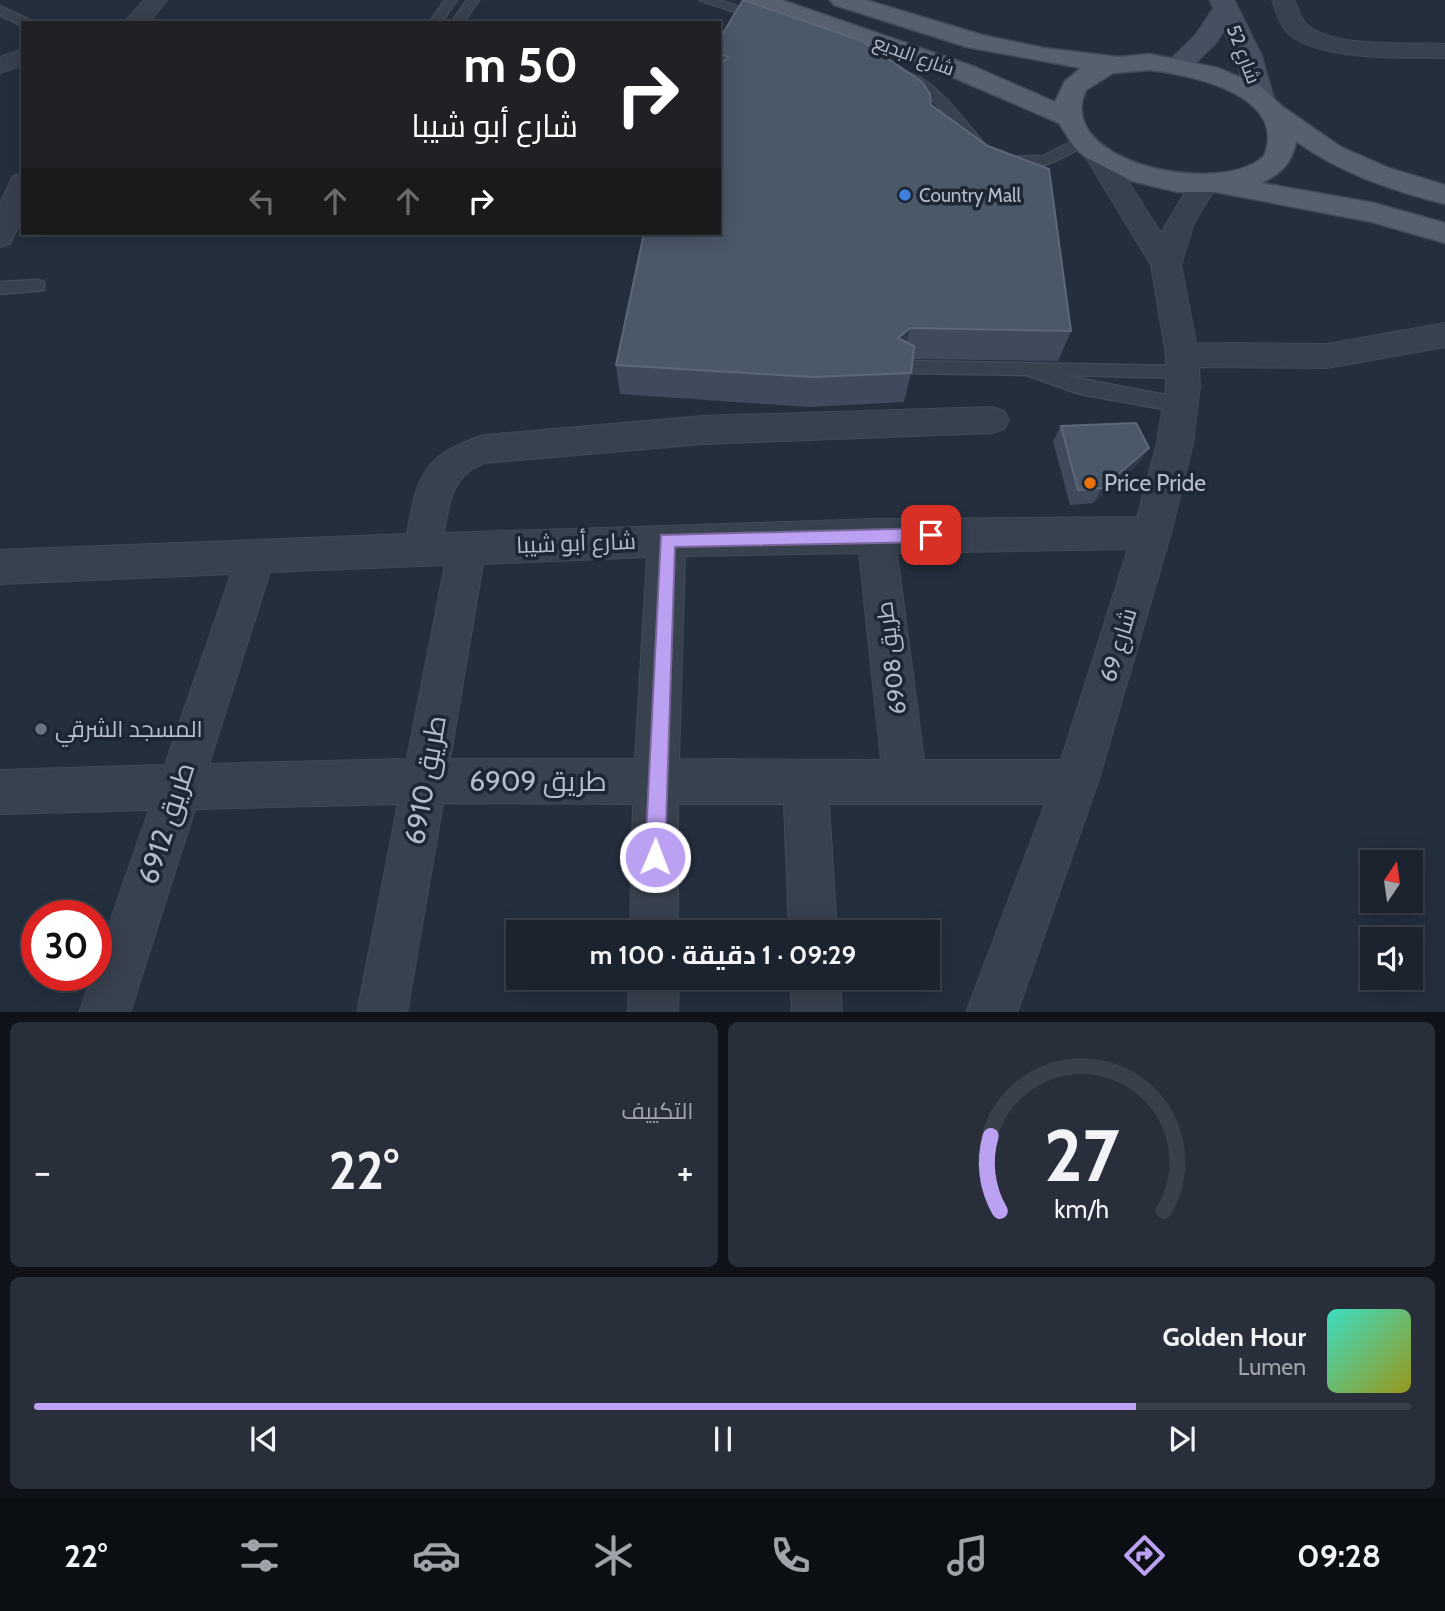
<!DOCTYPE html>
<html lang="ar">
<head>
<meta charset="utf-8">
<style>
  body { margin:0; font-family:Cabin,Cairo,sans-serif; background:#282f3a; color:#f1f3f6; direction:rtl; height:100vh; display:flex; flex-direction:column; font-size:26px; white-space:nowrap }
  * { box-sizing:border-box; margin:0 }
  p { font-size:23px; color:#a0a4aa }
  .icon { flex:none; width:38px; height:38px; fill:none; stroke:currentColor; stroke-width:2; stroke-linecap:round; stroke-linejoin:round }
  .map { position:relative; height:1012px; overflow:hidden; direction:ltr }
  .sheet { display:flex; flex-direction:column; gap:10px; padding:10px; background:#0f1319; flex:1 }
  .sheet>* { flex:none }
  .hud { position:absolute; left:21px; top:21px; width:700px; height:214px; border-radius:0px; box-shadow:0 4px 18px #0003,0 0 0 2px #39404a; direction:rtl; background:#202124; color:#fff; overflow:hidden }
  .needle { width:46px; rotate:13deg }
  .fabs { position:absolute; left:1360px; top:850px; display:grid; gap:14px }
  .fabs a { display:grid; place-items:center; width:63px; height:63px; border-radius:0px; background:#1b232e; box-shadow:0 4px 18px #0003,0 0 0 2px #39404a; font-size:35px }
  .speed { position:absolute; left:21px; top:900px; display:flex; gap:14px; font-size:35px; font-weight:700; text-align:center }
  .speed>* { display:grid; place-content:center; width:91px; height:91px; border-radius:50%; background:#1b232e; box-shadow:0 4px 18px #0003,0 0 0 2px #39404a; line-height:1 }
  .speed .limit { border:10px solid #d22; background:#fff; color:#111 }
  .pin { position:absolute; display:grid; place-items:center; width:60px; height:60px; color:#fff; margin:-30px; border-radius:14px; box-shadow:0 4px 10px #0006 }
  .me { position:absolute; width:77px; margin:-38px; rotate:1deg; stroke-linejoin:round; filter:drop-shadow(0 0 5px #0008) }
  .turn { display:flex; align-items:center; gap:24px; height:147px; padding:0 28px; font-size:32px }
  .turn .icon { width:91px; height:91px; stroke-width:2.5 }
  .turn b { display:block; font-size:49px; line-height:60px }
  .lanes { display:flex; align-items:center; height:66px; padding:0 28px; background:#0003; justify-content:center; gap:35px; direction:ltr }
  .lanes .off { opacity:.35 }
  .big { font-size:52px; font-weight:700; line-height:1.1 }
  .sheet .tile { flex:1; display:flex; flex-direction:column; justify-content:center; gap:10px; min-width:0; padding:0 24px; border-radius:10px; background:#282f3a }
  .sheet .dial { align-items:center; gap:0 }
  .dial svg { height:182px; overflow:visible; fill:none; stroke:#39404a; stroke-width:7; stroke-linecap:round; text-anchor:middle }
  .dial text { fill:#f1f3f6; stroke:none }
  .song { display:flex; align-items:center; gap:21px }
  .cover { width:84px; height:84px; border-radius:10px; background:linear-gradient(135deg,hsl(170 70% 55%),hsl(60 70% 35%)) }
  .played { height:7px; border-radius:4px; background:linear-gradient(90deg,#bca0f2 80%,#39404a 80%) }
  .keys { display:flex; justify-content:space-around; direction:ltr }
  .heat { display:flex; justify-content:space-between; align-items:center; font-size:38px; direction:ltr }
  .sheet .tiles { flex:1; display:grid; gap:10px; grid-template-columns:1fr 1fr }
  .tile:last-child { grid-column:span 2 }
  .trip { position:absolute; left:506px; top:920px; width:434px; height:70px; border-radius:0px; background:#1b232e; box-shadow:0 4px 18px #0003,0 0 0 2px #39404a; font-weight:700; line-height:70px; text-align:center; direction:rtl }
  .dock { display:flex; height:112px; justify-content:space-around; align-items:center; background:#0b0e12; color:#a0a4aa }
  .dock .icon { width:49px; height:49px }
  .dock .active { color:#bca0f2 }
  .dock b { font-size:32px; color:#f1f3f6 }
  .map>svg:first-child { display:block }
</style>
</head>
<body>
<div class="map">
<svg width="1445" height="1013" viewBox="0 0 1445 1013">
  <rect width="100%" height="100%" fill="#242f3e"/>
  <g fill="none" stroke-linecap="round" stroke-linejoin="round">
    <defs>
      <path id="lane" d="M445 0H457L441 23H429Z
        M467 0H479L463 23H451Z
        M700 0H719L768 17 758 20Z
        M0 6 30 20 32 23H23L22 26 0 15Z
        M901 73C928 69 968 125 984 144V150H974L934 101 901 79Z
        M1083 136 1088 137V143C1068 156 1024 181 1002 161L1009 157 1043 156Z
        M38 280 44 282V290L0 294V282Z
        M903 361 1183 366 1192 372 1183 378 1062 375 1180 398 1189 405 1180 412 1080 394 1026 375 903 373 894 367Z"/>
      <path id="street" d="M144 0H167L149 23H124Z
        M1272 0H1294C1298 8 1300 18 1306 24 1333 49 1409 42 1445 44V58C1405 57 1313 62 1285 30 1278 22 1276 10 1272 0Z
        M23 49V65L0 73V57Z
        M1095 143 1105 145 1161 233 1193 179 1203 176 1213 179 1217 185 1194 223 1181 265 1196 343 1327 344 1445 323V347L1327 368 1199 367 1200 387 1193 443 1171 533 1098 782 1017 1013H966L1045 804H829L837 933H789L784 804H678V933H630L633 804 443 803 407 1013H357L398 804 195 809 130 1013H79L92 975H96V962L149 810 0 814V770L165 765 231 574 0 584V550L407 534C417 474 424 455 484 435L703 416 992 407 1004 411 1009 420 1004 429 992 433 703 444 485 463C452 474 449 503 444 533L876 519 1137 517 1157 443 1166 387V355L1151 265 1082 151 1085 145ZM1128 549 1061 760H924L897 553ZM859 553 881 760 679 759 685 556ZM647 557 635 759H450L483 564ZM445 565 407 759 209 764 270 572Z
        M23 173V217L10 244 0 247V203L13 176Z
        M629 978H679L678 1013H628Z
        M790 978H840L842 1013H792Z"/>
      <path id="secondary" d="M1210 0H1234L1261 55 1274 100 1270 106H1252L1248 100 1235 55 1224 30 1214 45 1187 70H1169L1165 65 1196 35 1214 8Z"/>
      <path id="primary" d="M747 0H782L975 67 1055 102 1065 81 1081 68 967 47 834 5 830 0H866L982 35 1044 48 1119 57 1150 54 1218 68 1260 86 1283 107 1341 147 1389 168 1445 185V204C1393 191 1340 173 1296 141 1293 162 1280 175 1261 183L1374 203 1445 223V243L1372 222 1216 192H1178L1132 181 1085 157 1074 147 1059 123 957 79 751 5ZM1150 70C1191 75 1289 95 1264 156 1220 198 1052 162 1086 90L1113 73Z"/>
    </defs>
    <use href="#lane" stroke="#414a57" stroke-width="3"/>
    <use href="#street" stroke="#414a57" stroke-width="2"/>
    <use href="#secondary" stroke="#414a57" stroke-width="3"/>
    <use href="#primary" stroke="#414a57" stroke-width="3"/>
    <use href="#lane" fill="#38414e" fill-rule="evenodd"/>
    <use href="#street" fill="#38414e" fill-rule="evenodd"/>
    <use href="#secondary" fill="#465061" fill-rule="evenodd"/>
    <use href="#primary" fill="#56606e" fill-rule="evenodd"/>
  </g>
  <path fill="#3f4b5c" d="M719 40 931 105 1071 331 1058 361 913 359 911 373 904 402 809 407 620 394 616 365 719 233Z
    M1061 426 1149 448 1139 463 1093 503 1070 505 1053 441Z"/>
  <path fill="#2f3b4b" d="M910 328 903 358 898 338Z
    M1149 448 1139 463 1093 503 1102 488Z"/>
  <path fill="#4b5868" stroke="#5c6777" stroke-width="2" d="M743 0 862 41 922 82 930 94 931 105 988 146 1049 169 1071 331 910 328 898 338 914 346 911 373 813 377 616 365 644 233H719V65L729 57 719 53V40Z
    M1136 423 1149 448 1102 488 1078 490 1061 426Z"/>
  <path fill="#bca0f2" stroke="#7a689d" stroke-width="2" d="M931 528 939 535 931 542 675 547 665 857 662 864 655 867 648 864 645 857 661 535Z"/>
  <circle fill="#3f7fe0" stroke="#1d2633" stroke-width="2.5" cx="905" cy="195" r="7"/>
  <circle fill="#e8710a" stroke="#1d2633" stroke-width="2.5" cx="1090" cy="483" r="7"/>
  <circle fill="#6b7280" stroke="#1d2633" stroke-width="2.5" cx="41" cy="729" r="7"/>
  <g text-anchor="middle" stroke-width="7" stroke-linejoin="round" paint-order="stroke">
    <g font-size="19" fill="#b4bcc9" stroke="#1d2633">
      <text transform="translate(1244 54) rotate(69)" y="7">شارع 52</text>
      <text transform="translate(914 55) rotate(20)" y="7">شارع البديع</text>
    </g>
    <g font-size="19" fill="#b4bcc9" stroke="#1d2633" text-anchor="start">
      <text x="919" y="202">Country Mall</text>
    </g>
    <g font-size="23" fill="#b4bcc9" stroke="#1d2633" text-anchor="start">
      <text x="1104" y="491">Price Pride</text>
      <text x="55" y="737">المسجد الشرقي</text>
    </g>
    <g font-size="23" fill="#b4bcc9" stroke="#1d2633">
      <text transform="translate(576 543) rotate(-2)" y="8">شارع أبو شيبا</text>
      <text transform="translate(1118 645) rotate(-73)" y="8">شارع 69</text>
      <text transform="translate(891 658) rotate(-97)" y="8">طريق 6908</text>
    </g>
    <g font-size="28" fill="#b4bcc9" stroke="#1d2633">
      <text transform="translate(425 780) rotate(-80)" y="10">طريق 6910</text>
      <text x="538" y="791">طريق 6909</text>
      <text transform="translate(166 823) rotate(-72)" y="10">طريق 6912</text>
    </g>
  </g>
</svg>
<div class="fabs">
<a><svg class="needle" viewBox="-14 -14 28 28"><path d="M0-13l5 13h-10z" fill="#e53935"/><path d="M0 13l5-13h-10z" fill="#a0a4aa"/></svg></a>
<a><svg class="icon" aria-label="sound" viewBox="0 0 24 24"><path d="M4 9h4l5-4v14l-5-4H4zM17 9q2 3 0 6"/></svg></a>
</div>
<div class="speed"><div class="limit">30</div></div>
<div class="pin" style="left:931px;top:535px;background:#d93025"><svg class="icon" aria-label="arrive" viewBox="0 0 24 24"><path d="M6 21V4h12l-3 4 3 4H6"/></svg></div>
<svg class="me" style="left:655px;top:857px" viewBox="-20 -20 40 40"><circle r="17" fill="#bca0f2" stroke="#fff" stroke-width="3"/><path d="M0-11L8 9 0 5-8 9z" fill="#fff"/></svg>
<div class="trip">09:29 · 1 دقيقة · 100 m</div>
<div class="hud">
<div class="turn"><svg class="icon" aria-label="right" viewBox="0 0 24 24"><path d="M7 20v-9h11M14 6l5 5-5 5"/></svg><div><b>50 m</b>شارع أبو شيبا</div></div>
<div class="lanes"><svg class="icon off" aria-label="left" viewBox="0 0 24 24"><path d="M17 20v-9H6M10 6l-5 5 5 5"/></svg><svg class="icon off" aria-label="ahead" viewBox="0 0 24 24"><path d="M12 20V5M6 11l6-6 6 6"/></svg><svg class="icon off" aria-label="ahead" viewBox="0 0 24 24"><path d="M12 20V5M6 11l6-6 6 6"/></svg><svg class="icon" aria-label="right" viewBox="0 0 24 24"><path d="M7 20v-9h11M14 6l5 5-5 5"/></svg></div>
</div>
</div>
<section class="sheet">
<div class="tiles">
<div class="tile dial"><svg viewBox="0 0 100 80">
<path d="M14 69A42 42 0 1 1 86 69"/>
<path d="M14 69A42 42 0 0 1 10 36" stroke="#bca0f2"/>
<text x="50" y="56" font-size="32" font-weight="700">27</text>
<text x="50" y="72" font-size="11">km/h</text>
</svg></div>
<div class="tile"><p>التكييف</p>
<div class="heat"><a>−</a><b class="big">22°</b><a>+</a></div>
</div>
<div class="tile">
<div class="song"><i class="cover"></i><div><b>Golden Hour</b><p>Lumen</p></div></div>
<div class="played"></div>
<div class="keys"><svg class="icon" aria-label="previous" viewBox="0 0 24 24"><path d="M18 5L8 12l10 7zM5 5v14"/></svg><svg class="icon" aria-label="pause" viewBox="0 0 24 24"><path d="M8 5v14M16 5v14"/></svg><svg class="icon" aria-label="next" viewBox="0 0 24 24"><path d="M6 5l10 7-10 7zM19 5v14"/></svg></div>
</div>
</div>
</section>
<nav class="dock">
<b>09:28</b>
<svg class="icon active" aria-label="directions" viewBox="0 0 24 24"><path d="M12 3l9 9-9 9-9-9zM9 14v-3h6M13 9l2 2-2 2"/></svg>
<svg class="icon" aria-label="music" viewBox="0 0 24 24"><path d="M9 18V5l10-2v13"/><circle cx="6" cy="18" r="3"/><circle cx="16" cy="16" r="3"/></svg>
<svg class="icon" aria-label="phone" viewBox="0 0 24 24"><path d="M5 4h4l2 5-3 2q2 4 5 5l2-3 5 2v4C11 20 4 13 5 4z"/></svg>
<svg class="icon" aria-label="climate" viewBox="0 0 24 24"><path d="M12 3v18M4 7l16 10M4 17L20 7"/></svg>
<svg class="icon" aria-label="car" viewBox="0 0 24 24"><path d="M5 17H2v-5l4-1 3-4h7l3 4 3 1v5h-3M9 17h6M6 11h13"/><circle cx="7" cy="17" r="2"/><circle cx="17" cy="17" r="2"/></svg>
<svg class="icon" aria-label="filters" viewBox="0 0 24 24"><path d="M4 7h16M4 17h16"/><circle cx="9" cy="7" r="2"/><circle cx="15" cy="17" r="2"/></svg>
<b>22°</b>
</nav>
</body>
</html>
